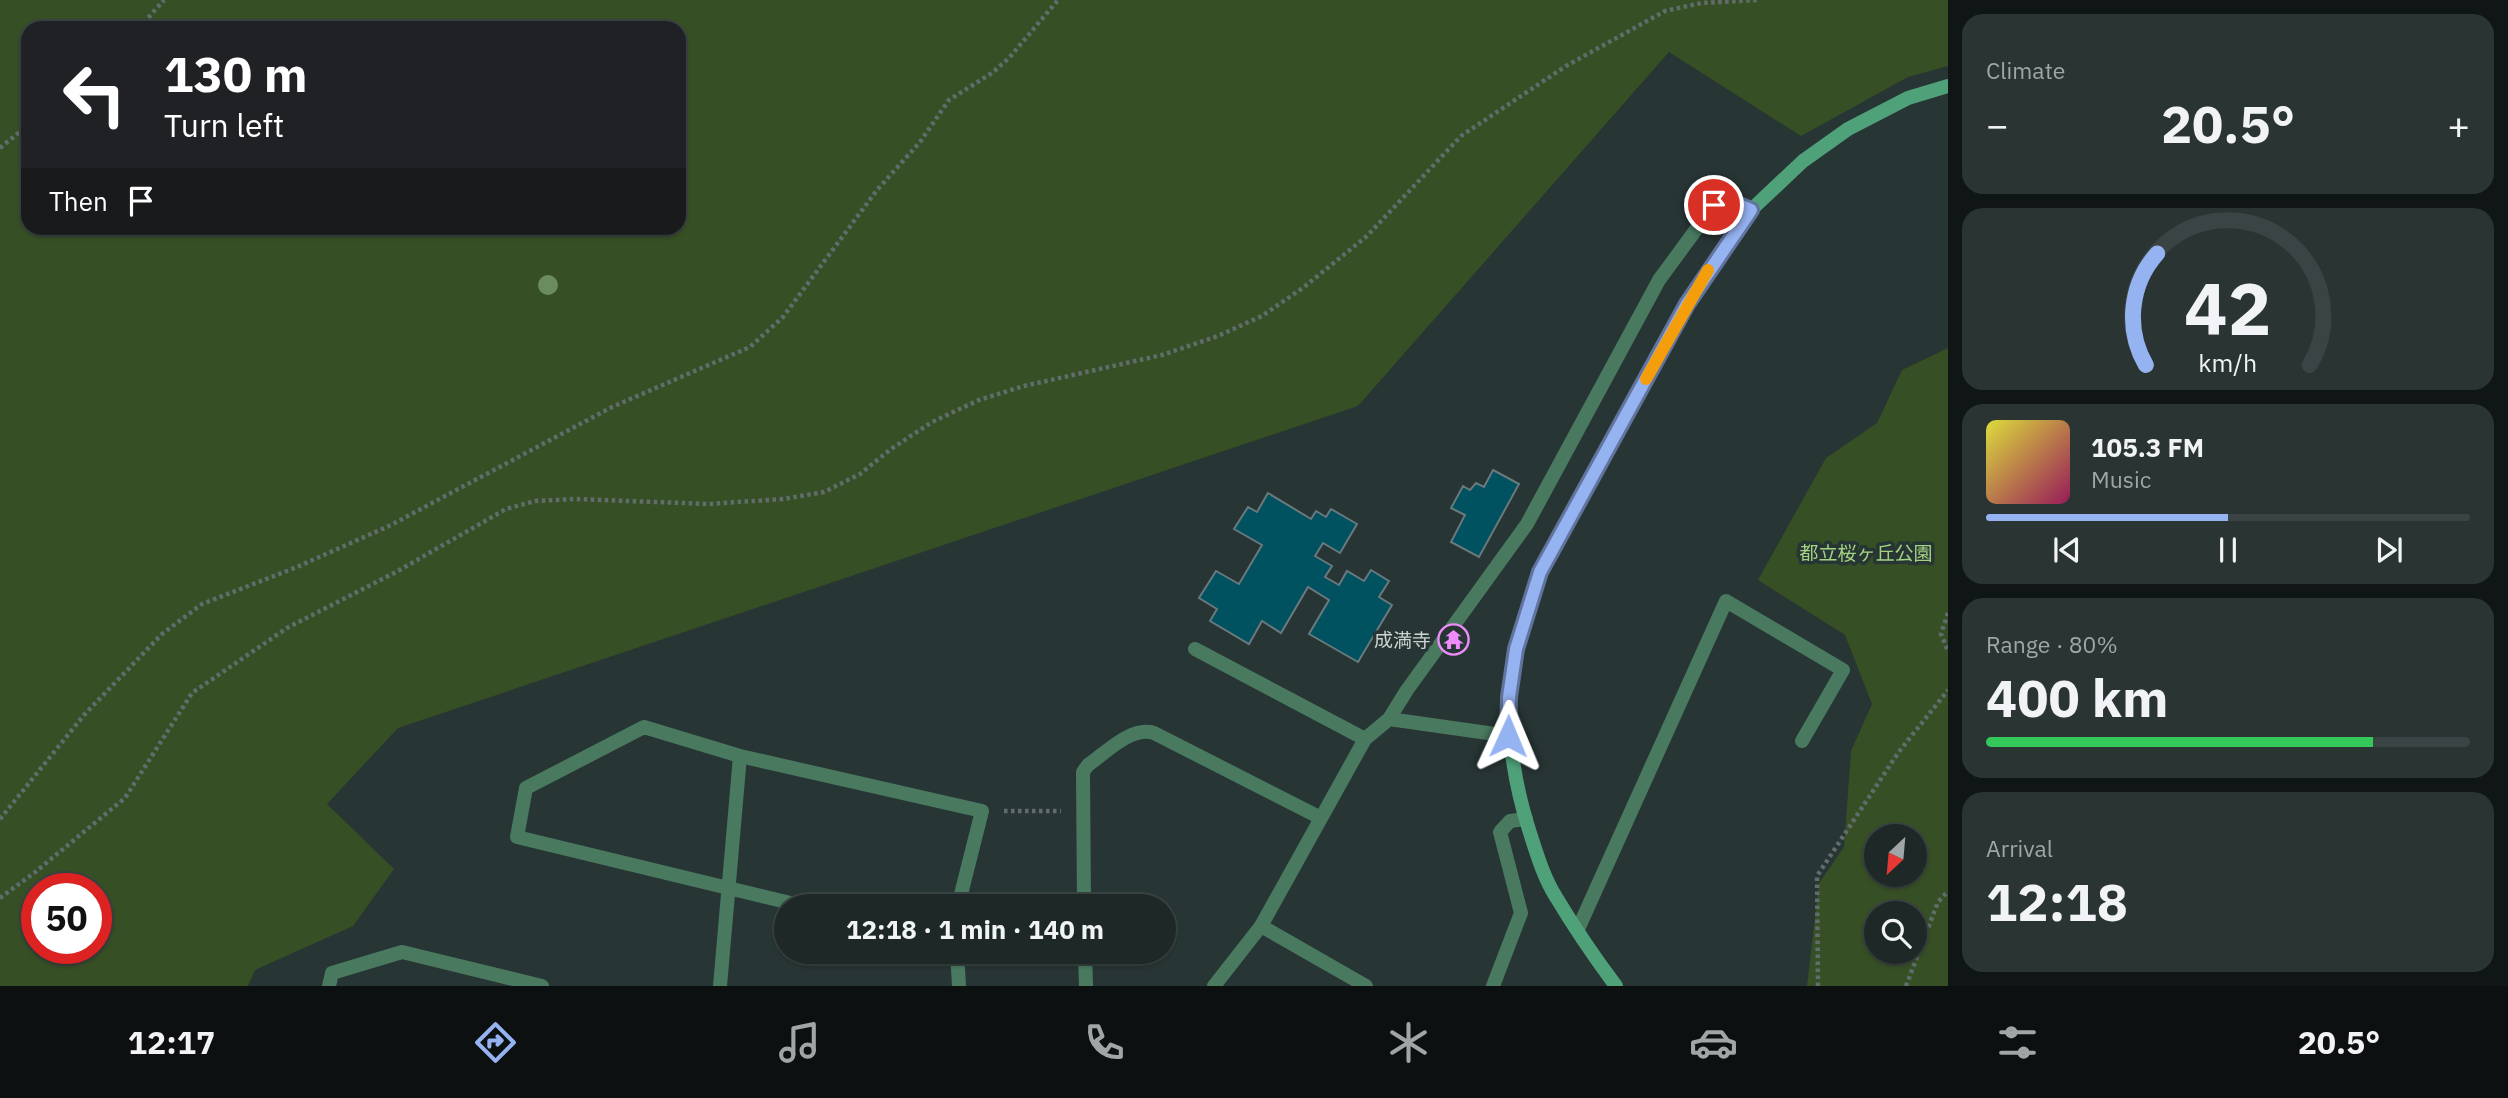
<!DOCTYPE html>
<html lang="en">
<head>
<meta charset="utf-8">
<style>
  body { margin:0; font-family:"IBM Plex Sans","Noto Sans JP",sans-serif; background:#2a3433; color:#f1f3f6; height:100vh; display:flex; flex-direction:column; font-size:26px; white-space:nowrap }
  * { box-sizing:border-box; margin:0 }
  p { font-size:23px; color:#a0a6a7 }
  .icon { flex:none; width:38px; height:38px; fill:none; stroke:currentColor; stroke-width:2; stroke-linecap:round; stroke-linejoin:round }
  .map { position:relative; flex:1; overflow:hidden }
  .sheet { display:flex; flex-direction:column; gap:14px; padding:14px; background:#101615; width:560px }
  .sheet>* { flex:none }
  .hud { position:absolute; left:21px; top:21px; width:665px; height:214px; border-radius:21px; box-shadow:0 2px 5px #0004,0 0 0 2px #3b4444; background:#202124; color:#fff; overflow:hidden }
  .needle { width:46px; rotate:206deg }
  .controls { position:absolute; left:1864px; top:824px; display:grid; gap:14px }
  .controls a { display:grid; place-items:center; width:63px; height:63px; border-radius:50%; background:#1d2827; box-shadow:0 2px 5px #0004,0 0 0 2px #3b4444; font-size:35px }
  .speed { position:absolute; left:21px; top:873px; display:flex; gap:14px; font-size:35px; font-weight:700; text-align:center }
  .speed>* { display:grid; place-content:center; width:91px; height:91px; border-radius:50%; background:#1d2827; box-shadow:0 2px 5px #0004,0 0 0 2px #3b4444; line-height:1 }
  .speed .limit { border:10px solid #d22; background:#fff; color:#111 }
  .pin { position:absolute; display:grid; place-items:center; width:60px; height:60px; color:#fff; margin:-30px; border:4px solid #fff; border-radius:50%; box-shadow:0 2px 7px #0007 }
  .me { position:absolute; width:77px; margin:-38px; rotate:1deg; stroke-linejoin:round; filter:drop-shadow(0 0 5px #0008) }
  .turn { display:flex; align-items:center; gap:24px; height:147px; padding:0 28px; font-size:32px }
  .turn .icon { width:91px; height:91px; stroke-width:2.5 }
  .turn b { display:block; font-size:49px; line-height:60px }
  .then { display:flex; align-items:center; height:66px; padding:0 28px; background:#0003; gap:14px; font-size:26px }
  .big { font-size:52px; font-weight:700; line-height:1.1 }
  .sheet .card { flex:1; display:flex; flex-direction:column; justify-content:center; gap:10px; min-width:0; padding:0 24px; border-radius:21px; background:#2a3433 }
  .sheet .dial { align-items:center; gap:0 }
  .dial svg { height:182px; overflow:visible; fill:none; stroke:#3b4444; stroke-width:7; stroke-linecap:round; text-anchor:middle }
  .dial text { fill:#f1f3f6; stroke:none }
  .song { display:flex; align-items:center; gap:21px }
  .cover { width:84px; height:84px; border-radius:10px; background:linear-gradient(135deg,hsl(60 70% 55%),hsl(330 70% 35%)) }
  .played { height:7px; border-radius:4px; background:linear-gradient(90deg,#95b2f1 50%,#3b4444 50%) }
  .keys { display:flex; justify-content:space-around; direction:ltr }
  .heat { display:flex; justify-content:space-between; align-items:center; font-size:38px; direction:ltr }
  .charge { height:10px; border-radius:5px; background:linear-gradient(90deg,#34c759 80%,#3b4444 0) }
  .trip { position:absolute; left:774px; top:894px; width:402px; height:70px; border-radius:35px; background:#1d2827; box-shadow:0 2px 5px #0004,0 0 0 2px #3b4444; font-weight:700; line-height:70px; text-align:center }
  .dock { display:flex; height:112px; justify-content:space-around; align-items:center; background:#0c1010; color:#a0a6a7 }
  .dock .icon { width:49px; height:49px }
  .dock .active { color:#95b2f1 }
  .dock b { font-size:32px; color:#f1f3f6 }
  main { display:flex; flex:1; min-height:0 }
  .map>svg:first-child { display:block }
</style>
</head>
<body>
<main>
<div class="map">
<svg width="1948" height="986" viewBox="0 0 1948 986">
  <rect width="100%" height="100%" fill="#273534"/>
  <path fill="#374f25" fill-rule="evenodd" d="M0 0H1948V66L1908 77 1801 136 1669 52 1358 406 398 728 327 804 394 869 353 926 255 970 248 986H0ZM28 28H679V228H28ZM37 889H96V948H37Z
    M1948 348V986H1807L1819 883 1844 847 1851 751 1872 704 1845 635 1758 580 1826 458 1877 423 1902 370ZM1914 836V875H1876V836ZM1876 914H1914V952H1876Z"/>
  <path fill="#005260" stroke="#69797d" stroke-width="2" d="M1493 470 1519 484 1479 557 1451 542 1465 515 1451 508 1463 486 1470 490 1476 483 1484 487Z
    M1268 493 1311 519 1316 511 1326 517 1331 509 1357 524 1340 553 1323 543 1315 556 1332 566 1325 577 1339 585 1347 571 1364 581 1371 570 1389 581 1379 597 1392 605 1358 662 1309 634 1329 600 1308 587 1281 633 1262 621 1249 644 1210 621 1217 609 1199 598 1216 571 1239 584 1262 545 1234 529 1248 507 1257 512Z"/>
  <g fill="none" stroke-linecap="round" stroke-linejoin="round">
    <path stroke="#616d6c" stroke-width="4.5" stroke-dasharray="3.5 3.5" stroke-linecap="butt" d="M139 28 164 0
      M0 148 28 125
      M1948 613 1941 634 1948 651
      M1004 811H1061
      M0 819 84 715 162 634 202 604 297 567 391 525 612 407 750 347 783 317 877 190 920 142 949 100 992 73 1009 58 1058 0
      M0 898 34 873 125 798 192 693 287 628 396 572 506 509 535 501 575 499 709 504 783 499 824 492 860 474 891 449 932 422 979 400 1024 386 1162 355 1218 336 1262 316 1304 287 1367 236 1461 136 1566 66 1665 11 1701 3 1758 0
      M1818 986 1817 876 1898 753 1948 690
      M1906 986 1938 902 1948 891"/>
    <path stroke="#497a60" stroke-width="14" d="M803 906 517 837 526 788 644 727 740 756 982 811 958 906
      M1261 926 1366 986
      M957 952 959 986
      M1493 986 1521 913 1500 832 1510 821 1526 819"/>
    <path stroke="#497a60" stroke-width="14" d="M1195 649 1365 739
      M1389 719 1509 736
      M1084 906 1083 772 1088 765C1107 752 1131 726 1154 733L1321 818
      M1578 929 1726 601 1843 670 1802 741
      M1085 952 1086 986
      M329 986 332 973 402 952 542 986
      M720 986 740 756
      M1214 986 1261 926 1365 739 1389 719 1407 690 1527 524 1659 280 1714 205 1732 203 1751 210"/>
    <path stroke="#4fa179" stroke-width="14" d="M1616 986C1595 958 1574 927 1556 897 1544 878 1537 855 1530 833 1499 736 1504 666 1540 572L1687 304 1751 210 1803 161 1848 129 1908 98 1948 86"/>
  </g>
  <circle fill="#6b8c5e" cx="548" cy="285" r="10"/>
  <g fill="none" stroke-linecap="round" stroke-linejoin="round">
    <defs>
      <path id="route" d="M1508 736 1509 697 1516 649 1540 572 1687 304 1751 210 1732 202 1714 205"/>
    </defs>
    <use href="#route" stroke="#61749d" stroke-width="18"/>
    <use href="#route" stroke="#95b2f1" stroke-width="12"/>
    <path stroke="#f59e0b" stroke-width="12" d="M1646 379 1708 270"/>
  </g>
  <defs>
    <symbol id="temple-ring" viewBox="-11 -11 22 22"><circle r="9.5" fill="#273534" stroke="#ed8cfa" stroke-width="1.5"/><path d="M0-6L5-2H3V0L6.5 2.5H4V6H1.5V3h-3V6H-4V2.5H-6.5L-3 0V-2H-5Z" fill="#ed8cfa"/></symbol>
  </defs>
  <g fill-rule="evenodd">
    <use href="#temple-ring" x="1436" y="622" width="35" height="35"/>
  </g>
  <g text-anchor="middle" stroke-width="7" stroke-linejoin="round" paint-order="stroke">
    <g font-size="19" fill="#a3d381" stroke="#273534">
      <text x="1866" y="560">都立桜ヶ丘公園</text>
    </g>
    <g font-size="19" fill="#cbd3d2" stroke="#273534" text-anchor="end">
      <text x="1431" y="647">成満寺</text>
    </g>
  </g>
</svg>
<div class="controls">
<a><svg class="needle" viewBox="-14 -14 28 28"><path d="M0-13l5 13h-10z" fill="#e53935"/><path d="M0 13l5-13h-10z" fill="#a0a6a7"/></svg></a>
<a><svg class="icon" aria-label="search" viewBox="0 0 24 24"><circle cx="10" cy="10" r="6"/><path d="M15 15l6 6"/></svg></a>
</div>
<div class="speed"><div class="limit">50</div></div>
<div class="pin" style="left:1714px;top:205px;background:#d93025"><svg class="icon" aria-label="arrive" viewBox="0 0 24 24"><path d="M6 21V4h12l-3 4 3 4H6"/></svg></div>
<svg class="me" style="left:1508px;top:736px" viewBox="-20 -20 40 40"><path d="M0-17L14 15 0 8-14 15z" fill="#95b2f1" stroke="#fff" stroke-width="4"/></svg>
<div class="trip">12:18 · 1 min · 140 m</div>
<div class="hud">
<div class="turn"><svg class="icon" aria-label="left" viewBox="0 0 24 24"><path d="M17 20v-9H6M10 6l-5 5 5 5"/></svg><div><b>130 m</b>Turn left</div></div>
<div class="then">Then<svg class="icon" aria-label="arrive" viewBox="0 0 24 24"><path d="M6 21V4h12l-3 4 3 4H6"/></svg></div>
</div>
</div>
<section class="sheet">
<div class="card"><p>Climate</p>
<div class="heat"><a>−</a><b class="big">20.5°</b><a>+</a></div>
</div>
<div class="card dial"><svg viewBox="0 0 100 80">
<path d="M14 69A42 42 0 1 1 86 69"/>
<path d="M14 69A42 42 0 0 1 19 20" stroke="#95b2f1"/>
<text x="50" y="56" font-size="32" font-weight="700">42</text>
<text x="50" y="72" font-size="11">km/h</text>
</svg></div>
<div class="card">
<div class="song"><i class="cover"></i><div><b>105.3 FM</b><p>Music</p></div></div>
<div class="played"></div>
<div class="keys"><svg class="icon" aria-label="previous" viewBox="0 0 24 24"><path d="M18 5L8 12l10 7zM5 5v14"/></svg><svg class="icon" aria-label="pause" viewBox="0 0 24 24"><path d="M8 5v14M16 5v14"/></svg><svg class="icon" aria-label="next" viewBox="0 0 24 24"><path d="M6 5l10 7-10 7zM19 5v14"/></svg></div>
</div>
<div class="card"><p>Range · 80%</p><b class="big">400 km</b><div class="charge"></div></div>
<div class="card"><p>Arrival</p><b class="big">12:18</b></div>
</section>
</main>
<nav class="dock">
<b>12:17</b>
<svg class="icon active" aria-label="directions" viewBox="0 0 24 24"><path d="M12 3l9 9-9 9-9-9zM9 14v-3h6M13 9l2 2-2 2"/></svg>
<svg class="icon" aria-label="music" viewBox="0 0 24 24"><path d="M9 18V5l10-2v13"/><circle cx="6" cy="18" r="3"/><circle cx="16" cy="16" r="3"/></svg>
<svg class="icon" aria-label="phone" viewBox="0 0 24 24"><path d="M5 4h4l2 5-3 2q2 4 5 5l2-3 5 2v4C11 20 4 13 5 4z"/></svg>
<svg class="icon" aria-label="climate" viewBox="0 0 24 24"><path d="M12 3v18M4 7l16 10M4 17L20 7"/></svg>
<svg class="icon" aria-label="car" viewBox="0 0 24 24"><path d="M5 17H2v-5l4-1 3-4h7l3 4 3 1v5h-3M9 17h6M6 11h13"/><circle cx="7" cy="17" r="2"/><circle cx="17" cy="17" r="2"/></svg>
<svg class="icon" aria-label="filters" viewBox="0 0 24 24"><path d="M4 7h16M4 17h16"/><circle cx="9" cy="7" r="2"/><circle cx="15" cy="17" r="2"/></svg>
<b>20.5°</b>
</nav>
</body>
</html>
